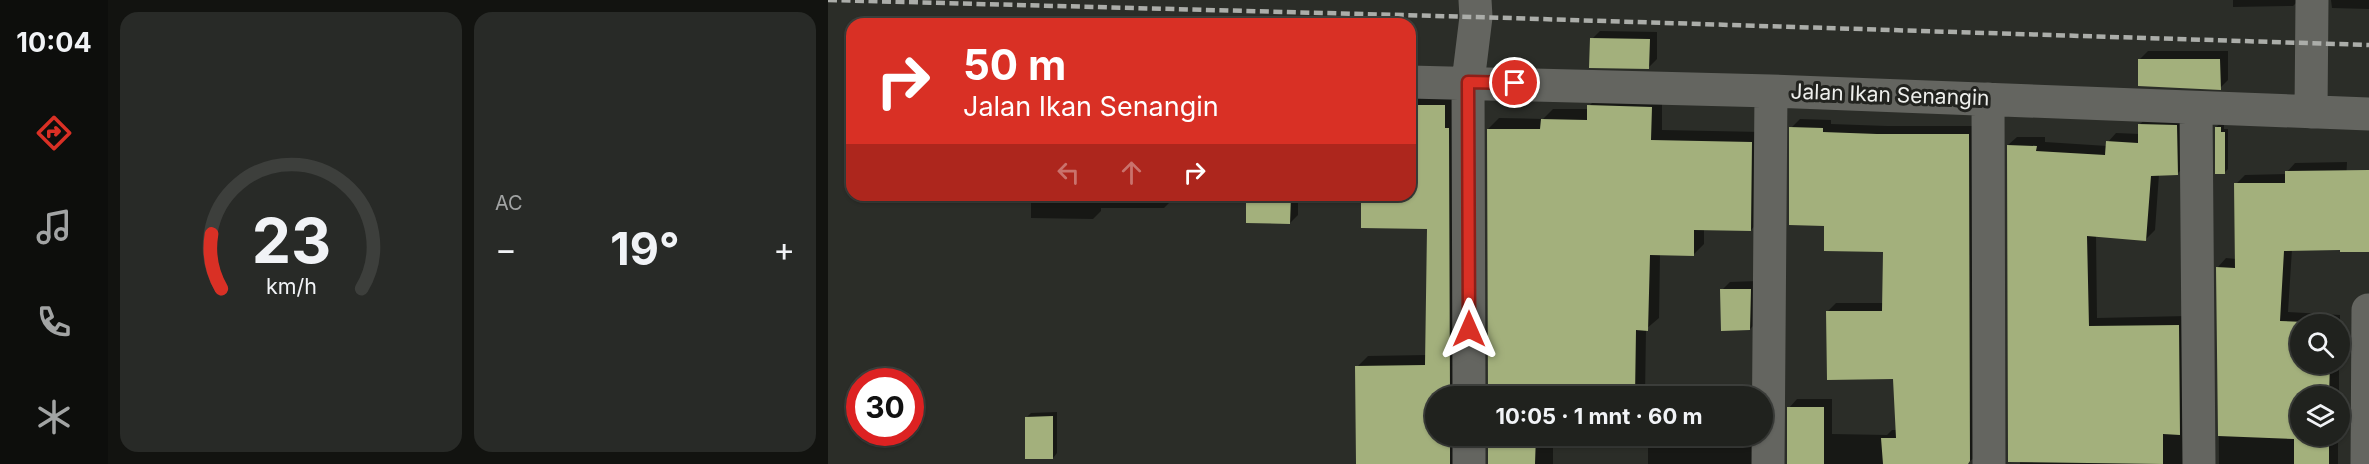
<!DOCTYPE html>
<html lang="id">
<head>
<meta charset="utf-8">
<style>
  body { margin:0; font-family:Inter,sans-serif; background:#282a27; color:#f1f3f6; height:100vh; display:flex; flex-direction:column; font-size:22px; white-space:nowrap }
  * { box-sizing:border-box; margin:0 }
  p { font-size:20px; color:#a2a4a4 }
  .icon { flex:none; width:33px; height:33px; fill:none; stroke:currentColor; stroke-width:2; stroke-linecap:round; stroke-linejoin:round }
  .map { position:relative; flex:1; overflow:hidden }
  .drawer { display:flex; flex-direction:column; gap:12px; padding:12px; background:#121310; width:720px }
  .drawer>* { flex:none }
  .top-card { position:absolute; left:18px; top:18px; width:570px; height:183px; border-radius:18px; box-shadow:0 2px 4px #0004,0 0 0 2px #3d3f3c; background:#d93025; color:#fff; overflow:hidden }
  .fabs { position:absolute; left:1462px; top:314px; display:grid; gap:12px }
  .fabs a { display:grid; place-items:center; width:60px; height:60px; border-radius:50%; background:#20221e; box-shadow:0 2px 4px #0004,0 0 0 2px #3d3f3c; font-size:30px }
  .speed { position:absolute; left:18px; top:368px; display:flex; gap:12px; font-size:30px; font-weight:700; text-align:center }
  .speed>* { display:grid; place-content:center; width:78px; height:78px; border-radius:50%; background:#20221e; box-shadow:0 2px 4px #0004,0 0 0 2px #3d3f3c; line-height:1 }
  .speed .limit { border:9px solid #d22; background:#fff; color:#111 }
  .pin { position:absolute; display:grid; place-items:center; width:51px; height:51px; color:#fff; margin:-26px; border:3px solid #fff; border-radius:50%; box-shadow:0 2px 6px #0007 }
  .me { position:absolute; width:66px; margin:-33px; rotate:0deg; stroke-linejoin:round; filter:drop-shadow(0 0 4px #0008) }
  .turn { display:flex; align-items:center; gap:21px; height:126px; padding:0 18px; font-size:27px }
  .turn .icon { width:78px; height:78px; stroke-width:2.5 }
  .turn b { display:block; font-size:42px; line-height:51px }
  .lanes { display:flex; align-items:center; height:57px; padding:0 18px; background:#0003; justify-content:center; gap:30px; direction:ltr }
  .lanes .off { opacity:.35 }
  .big { font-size:45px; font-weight:700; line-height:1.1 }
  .drawer .card { flex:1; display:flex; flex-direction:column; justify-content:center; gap:9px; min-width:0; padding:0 21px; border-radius:18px; background:#282a27 }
  .drawer .dial { align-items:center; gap:0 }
  .dial svg { height:156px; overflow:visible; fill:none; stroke:#3d3f3c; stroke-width:7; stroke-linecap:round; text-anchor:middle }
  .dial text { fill:#f1f3f6; stroke:none }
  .heat { display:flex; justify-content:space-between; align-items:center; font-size:33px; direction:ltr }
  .drawer .tiles { flex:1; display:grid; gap:12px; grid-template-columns:repeat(2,1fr) }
  .trip { position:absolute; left:597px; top:386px; width:348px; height:60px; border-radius:30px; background:#20221e; box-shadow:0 2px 4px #0004,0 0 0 2px #3d3f3c; font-weight:700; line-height:60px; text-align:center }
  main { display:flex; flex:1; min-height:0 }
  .tab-bar { display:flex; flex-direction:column; width:108px; justify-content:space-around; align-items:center; background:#0d0e0c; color:#a2a4a4 }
  .tab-bar .icon { width:42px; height:42px }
  .tab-bar .on { color:#d93025 }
  .tab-bar b { font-size:27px; color:#f1f3f6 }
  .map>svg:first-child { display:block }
</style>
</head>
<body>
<main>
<nav class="tab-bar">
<b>10:04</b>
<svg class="icon on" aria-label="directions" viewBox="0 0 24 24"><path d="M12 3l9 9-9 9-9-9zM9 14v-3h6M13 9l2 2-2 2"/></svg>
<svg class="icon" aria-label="music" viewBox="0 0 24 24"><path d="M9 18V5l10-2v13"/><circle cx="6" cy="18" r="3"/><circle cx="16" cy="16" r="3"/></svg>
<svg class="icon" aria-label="phone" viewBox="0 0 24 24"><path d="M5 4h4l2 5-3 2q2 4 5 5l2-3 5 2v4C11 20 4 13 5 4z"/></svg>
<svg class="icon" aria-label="climate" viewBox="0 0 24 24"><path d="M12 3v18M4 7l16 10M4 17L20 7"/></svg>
</nav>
<section class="drawer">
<div class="tiles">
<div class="card dial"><svg viewBox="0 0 100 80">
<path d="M14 69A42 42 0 1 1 86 69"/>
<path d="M14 69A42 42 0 0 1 9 41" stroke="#d93025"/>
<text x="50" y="56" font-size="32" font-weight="700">23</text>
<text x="50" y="72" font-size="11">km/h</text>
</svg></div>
<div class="card"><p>AC</p>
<div class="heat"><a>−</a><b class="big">19°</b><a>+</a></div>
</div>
</div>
</section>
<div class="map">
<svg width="1541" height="464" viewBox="0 0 1541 464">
  <rect width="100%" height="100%" fill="#2b2d28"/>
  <path fill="#0007" d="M1405 0H1471L1465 6 1405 7Z
    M1503 0H1541V9L1504 8Z
    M772 31 829 32V59L820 68 764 39Z
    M1320 51H1400V80L1392 88 1312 59Z
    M590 95H627L637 396H608V435H632L637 464H529V367L540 356 599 355 601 228 535 195H582V102Z
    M772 95 834 97V130L934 132 933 219 923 230 876 229V244L865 255 832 254 831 318 818 329 817 396H661L660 129 671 118 715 119 725 109H761V106Z
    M1321 116 1358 117V165L1349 174H1331L1327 230 1318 239 1268 235 1269 318 1359 316 1363 464H1192L1180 145 1189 137H1217V142L1279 146 1280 142 1288 133 1312 134V124Z
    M972 119 1003 120V124L1059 126H1149L1150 454 1139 464H960L961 408 969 399H1004V434L1059 435 1064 430H1069L1067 378 999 312 1008 303H1055L1056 251 998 224 963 128Z
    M1393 123H1396V129H1400V169L1396 173 1388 127Z
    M1519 162 1515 239 1464 249 1460 312 1512 315V324H1473V363H1511V396H1473V435H1510V464H1391L1390 267 1398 258 1408 259V184L1417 175 1459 174V172L1467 163Z
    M203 195H470V215L462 223 420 198 344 196V200L336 208H273V211L265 219 203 218Z
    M930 281V321L922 329 894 290 902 282Z
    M829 388 874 389 873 396H821Z
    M229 412V453L225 458 199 417 203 413Z
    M661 435H725V464H661Z
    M820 435H873V440L930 441 932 464H820Z"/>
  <path fill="#a3b07c" d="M762 38 822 39 821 69 761 68Z
    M1310 59H1392L1393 90 1310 86Z
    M582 105H617V128H621L622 396H608V435H622V464H528L527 366 597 365 599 229 533 228V195H582Z
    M759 105 824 107 823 140 924 142 923 231 866 230V256L822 255 820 331 808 330 807 396H660L659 129H712L713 119 759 120Z
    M1310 124 1349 125 1350 175 1323 176 1318 241 1259 236 1261 326 1351 325 1352 435 1335 434V464L1180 462 1179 145 1209 146 1208 151 1277 155 1278 141 1310 143Z
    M961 127 995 128V132L1049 134H1141L1142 461 1140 464H1055L1053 438H1068L1065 379 999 380 998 311H1054L1055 252 996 251V226L961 225Z
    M1387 127H1393V132H1397V174H1387Z
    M1541 170V252H1512V250L1456 251 1452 321 1504 323 1473 324V363H1502L1501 396H1473V435H1501V464H1466V439L1390 436 1388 267 1407 268 1406 183H1457V171Z
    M418 195H463L462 224 418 223Z
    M892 289H923L922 330 893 331Z
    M959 407H996V464H959Z
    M225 416V459H197V417Z
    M660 435H708L707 464H660Z"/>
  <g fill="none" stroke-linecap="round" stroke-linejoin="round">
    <path stroke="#646560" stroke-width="33" d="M582 82 943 91 1541 114
      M1160 99 1161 464
      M1368 109 1371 464
      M1483 112 1484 0
      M641 396 640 82 648 17 647 0
      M641 435V464
      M940 464 943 91
      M1539 464 1540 310"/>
    <path stroke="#abada9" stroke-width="4.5" stroke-dasharray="9 4.5" stroke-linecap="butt" d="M0 0 648 17 1541 45"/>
  </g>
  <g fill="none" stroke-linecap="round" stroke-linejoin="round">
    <defs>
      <path id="route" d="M641 329 640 82 687 83"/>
    </defs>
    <use href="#route" stroke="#8d1f18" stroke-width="15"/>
    <use href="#route" stroke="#d93025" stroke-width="10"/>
  </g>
  <g text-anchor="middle" stroke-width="6" stroke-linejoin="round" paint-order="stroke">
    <g font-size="21" fill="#eeefec" stroke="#22231f">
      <text transform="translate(1062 95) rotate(2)" y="7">Jalan Ikan Senangin</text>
    </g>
  </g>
</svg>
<div class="fabs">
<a><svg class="icon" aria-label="search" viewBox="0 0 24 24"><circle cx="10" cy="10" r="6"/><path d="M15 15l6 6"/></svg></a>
<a><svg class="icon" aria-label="layers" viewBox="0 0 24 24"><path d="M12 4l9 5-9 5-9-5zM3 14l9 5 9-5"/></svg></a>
</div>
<div class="speed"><div class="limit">30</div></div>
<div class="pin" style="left:687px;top:83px;background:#d93025"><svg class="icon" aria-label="arrive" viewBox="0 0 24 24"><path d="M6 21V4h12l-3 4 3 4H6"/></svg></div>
<svg class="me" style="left:641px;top:329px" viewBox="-20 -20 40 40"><path d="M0-17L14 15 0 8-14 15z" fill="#d93025" stroke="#fff" stroke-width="4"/></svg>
<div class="trip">10:05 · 1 mnt · 60 m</div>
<div class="top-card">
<div class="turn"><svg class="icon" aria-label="right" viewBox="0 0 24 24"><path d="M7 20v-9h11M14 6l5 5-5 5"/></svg><div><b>50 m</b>Jalan Ikan Senangin</div></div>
<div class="lanes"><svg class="icon off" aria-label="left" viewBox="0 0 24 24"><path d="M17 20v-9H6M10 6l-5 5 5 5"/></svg><svg class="icon off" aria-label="ahead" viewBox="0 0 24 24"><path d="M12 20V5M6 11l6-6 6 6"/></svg><svg class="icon" aria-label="right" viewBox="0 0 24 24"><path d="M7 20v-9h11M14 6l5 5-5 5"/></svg></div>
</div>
</div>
</main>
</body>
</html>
